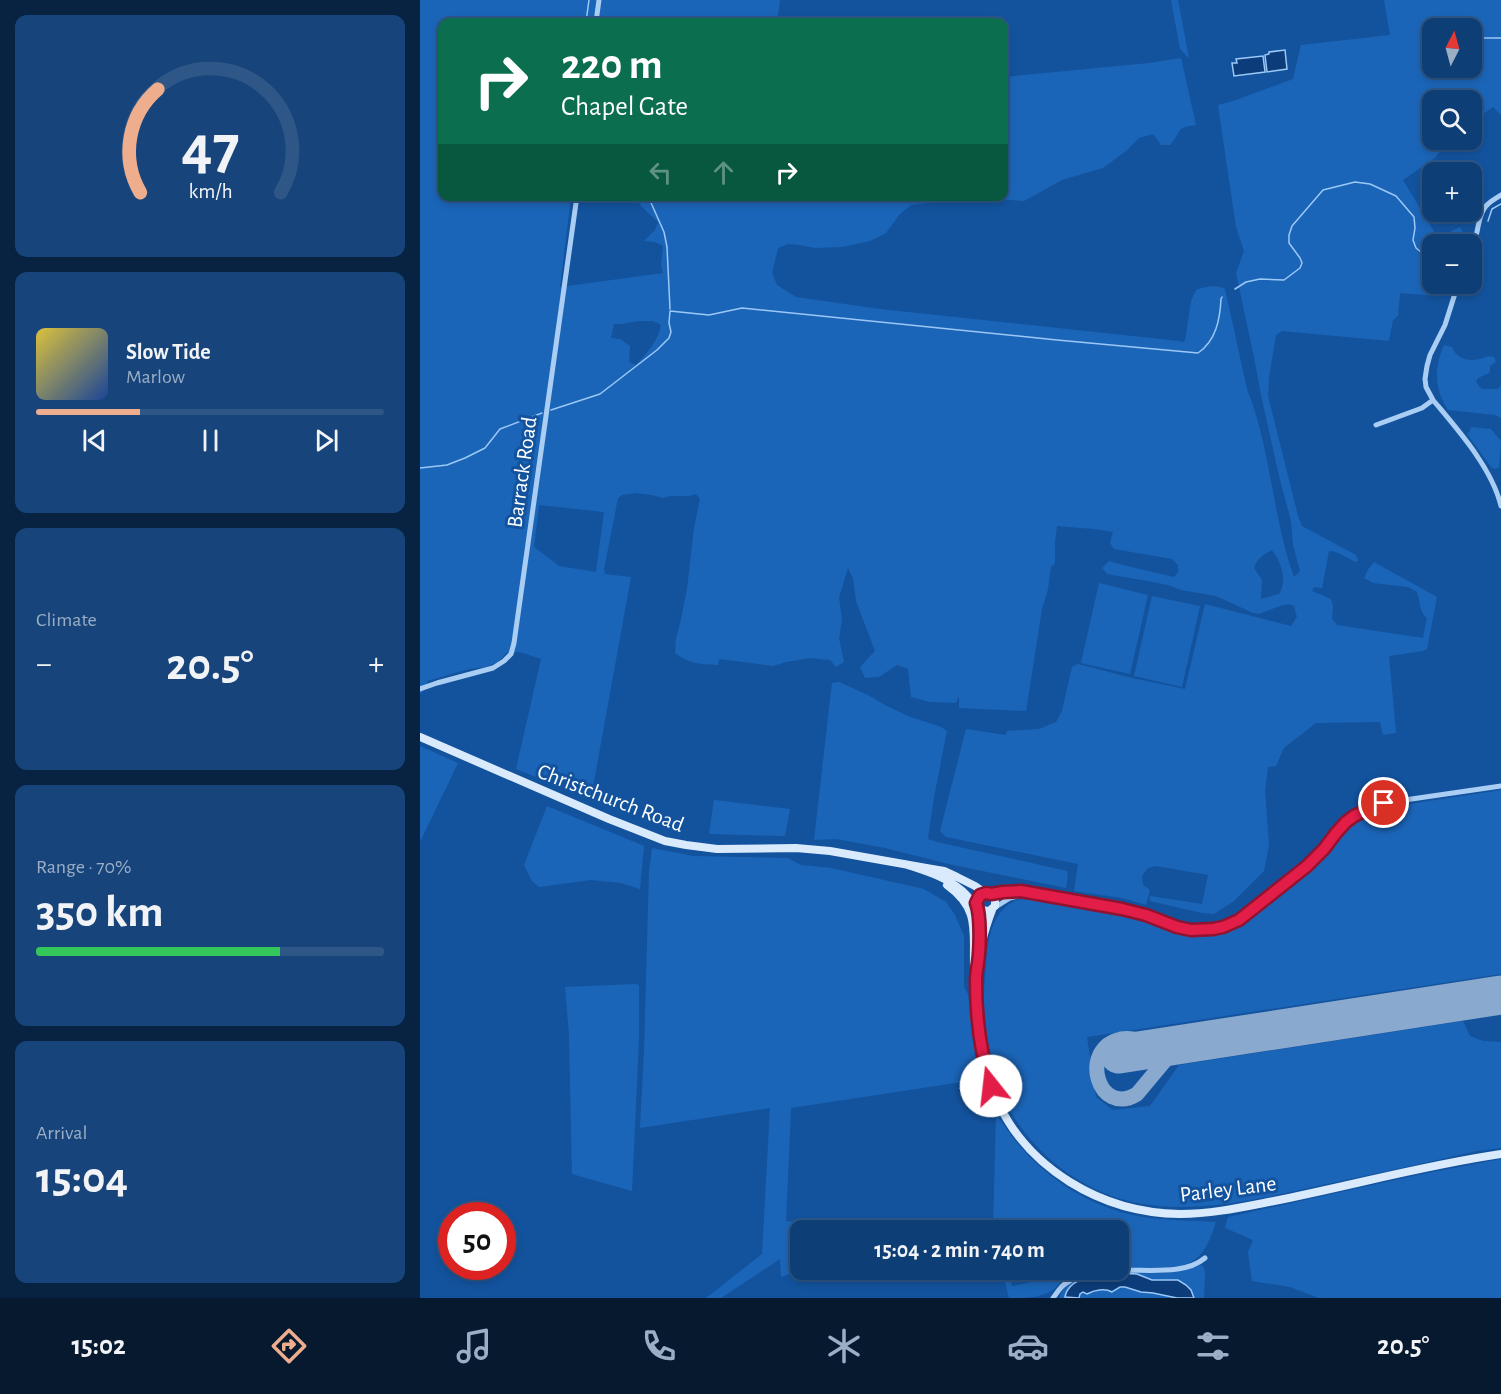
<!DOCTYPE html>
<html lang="en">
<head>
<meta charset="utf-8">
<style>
  body { margin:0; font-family:"Alegreya Sans",sans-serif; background:#17457b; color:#f1f3f6; height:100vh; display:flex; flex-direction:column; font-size:22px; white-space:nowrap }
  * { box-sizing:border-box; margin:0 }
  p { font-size:20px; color:#9baec5 }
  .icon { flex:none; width:33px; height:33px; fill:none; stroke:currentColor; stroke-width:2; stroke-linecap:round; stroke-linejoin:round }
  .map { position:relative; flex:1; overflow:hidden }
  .sheet { display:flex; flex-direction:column; gap:15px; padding:15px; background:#082241; width:420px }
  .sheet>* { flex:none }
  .banner { position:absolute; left:18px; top:18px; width:570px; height:183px; border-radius:12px; box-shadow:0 3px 9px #0003,0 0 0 2px #2e5788; background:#0b6e4f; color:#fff; overflow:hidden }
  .needle { width:39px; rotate:6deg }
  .controls { position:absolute; left:1002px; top:18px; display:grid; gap:12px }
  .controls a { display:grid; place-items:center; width:60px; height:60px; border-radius:12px; background:#0e3e76; box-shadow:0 3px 9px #0003,0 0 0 2px #2e5788; font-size:30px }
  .speed { position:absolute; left:18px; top:1202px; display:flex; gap:12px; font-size:30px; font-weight:700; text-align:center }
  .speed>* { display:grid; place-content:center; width:78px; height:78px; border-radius:50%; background:#0e3e76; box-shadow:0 3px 9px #0003,0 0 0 2px #2e5788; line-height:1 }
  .speed .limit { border:9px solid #d22; background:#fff; color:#111 }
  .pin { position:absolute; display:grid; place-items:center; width:51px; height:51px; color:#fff; margin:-26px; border:3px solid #fff; border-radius:50%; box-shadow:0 2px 6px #0007 }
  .me { position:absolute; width:66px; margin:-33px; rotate:344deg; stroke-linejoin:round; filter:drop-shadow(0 0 4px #0008) }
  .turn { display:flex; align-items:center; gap:21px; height:126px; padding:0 24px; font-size:27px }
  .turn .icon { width:78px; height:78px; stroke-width:2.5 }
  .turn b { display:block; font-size:42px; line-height:51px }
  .lanes { display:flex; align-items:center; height:57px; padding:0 24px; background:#0003; justify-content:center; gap:30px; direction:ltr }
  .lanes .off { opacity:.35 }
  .big { font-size:45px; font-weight:700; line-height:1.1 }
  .sheet .tile { flex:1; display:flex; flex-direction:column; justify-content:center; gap:9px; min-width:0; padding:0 21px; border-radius:12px; background:#17457b }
  .sheet .dial { align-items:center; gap:0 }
  .dial svg { height:156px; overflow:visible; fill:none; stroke:#2e5788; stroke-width:7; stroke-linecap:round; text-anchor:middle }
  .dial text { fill:#f1f3f6; stroke:none }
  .song { display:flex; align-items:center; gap:18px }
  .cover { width:72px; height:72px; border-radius:9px; background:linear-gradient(135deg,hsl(50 70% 55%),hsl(220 70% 35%)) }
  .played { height:6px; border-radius:3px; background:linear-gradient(90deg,#eead8d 30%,#2e5788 30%) }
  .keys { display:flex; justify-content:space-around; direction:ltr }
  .heat { display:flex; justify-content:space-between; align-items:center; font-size:33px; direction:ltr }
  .charge { height:9px; border-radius:4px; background:linear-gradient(90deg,#34c759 70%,#2e5788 0) }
  .trip { position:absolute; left:370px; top:1220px; width:339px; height:60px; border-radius:12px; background:#0e3e76; box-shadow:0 3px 9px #0003,0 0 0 2px #2e5788; font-weight:700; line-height:60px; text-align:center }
  .menu { display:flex; height:96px; justify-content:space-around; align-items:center; background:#06192f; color:#9baec5 }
  .menu .icon { width:42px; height:42px }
  .menu .active { color:#eead8d }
  .menu b { font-size:27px; color:#f1f3f6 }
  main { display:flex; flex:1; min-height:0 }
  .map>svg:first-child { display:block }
</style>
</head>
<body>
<main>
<section class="sheet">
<div class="tile dial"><svg viewBox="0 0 100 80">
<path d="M14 69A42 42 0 1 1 86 69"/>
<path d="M14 69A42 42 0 0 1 23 16" stroke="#eead8d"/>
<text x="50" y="56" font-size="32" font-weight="700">47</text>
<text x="50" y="72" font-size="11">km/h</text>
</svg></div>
<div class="tile">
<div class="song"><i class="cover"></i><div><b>Slow Tide</b><p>Marlow</p></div></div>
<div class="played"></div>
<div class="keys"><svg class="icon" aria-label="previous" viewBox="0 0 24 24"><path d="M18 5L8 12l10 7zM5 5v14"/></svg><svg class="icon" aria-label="pause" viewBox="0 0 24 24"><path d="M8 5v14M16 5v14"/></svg><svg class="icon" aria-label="next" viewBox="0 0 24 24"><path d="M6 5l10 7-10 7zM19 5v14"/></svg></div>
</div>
<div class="tile"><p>Climate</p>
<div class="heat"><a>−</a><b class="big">20.5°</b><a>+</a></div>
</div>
<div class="tile"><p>Range · 70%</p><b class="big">350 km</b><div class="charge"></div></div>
<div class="tile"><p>Arrival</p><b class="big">15:04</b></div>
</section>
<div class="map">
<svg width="1081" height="1298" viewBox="0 0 1081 1298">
  <rect width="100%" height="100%" fill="#13539e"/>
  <path fill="#1b65b8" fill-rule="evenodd" d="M0 0H360L357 22H22V196L151 197 140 287 243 273 241 266 243 246 235 242 224 241 235 230 238 222 221 206 216 197 584 196V77L729 63 761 58 776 125C755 127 762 132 750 145H741L733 134 719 138 706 151 683 168 642 180 604 201 557 198 491 205 479 215 466 233 450 241 422 247 395 248 380 245 368 244 358 248 352 273 357 285 376 297 460 309 759 341 762 342 765 341 771 301 776 290C785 287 796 284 805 289L827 389C851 449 852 516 874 577L880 571 873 545 871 521 859 476 841 395 834 357 816 273 824 251 816 227 798 105 813 101 873 79 881 45 970 35 964 0H1081V115L1073 107 1052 122V100H1012V140H1029L1015 158 983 180 1018 238 1040 227 1049 242 1048 244H1012V284H1023L1016 296 980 293 978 316 973 320 969 341 862 331 856 335 849 377 848 396 878 516 882 526 936 555 938 560 937 562C927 559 919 551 909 551L902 588 894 587 892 591 911 599 913 606 912 619 917 625 1003 638 1007 618C998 611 1001 601 997 592L988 587 953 583 944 578 949 568 954 562 1017 597 1007 649 1003 651 969 656 976 733 963 735 960 722 896 723 864 748 856 766 848 767 845 791 849 845 844 871 814 901 794 914 782 913 730 901V896L782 904 788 875 736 866 728 868 722 876 723 885 730 890 726 905 702 898 654 891 658 864 526 837 520 831 546 729 586 735 587 731 619 729 636 722 642 711 652 667 658 664 712 678 765 689 785 604 871 626 877 617 874 606 869 604 860 606 839 614 831 612 796 596 761 590 748 585 733 582 687 574 682 568 689 561 703 565 754 577 758 572V565L752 559 694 549 690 543 693 532 674 529 637 526 635 542V564L631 567 628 589 622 609 606 711 539 708V696L536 703 510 702 491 697 488 669 477 665 459 677 445 678 440 667 455 651 436 601 433 578 428 568 419 597 422 620 419 638 424 662 416 667 410 660 390 658 366 662 353 666 299 659 298 665C280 664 270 664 255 653L256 638 260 624 267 589 274 528 280 499 276 494 269 496H250L243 498 232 495 216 493 202 495 198 498 184 569 185 574 211 577 171 798 155 793 96 769 121 659 100 652 86 653 78 662 66 667 49 669 7 681C8 686 4 691 0 694ZM1012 28H1052V68H1012ZM219 321H233L241 325C239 340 226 354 216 365L209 362 210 346 200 339 191 338 194 324H201ZM119 505 184 512 176 572 139 566 114 547ZM852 550C861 562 868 580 859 594L841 599 842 580 834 568C837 558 843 555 852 550Z
    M751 0H758L769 58 760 49Z
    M1024 345 1032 347C1036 358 1048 362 1059 359 1066 358 1067 355 1074 357L1076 362 1070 366V372C1062 378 1049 377 1062 389H1078L1081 385V418L1075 415 1028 410C1014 388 1014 369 1024 345Z
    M1051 427 1071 429 1081 441 1079 467 1075 469 1071 467 1047 434 1050 431Z
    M679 583 728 595 710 674 661 663Z
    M732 596 780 606 762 687 714 676Z
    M419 682 448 695 465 705 488 716 521 727 527 731 514 797 508 839 517 842 647 871 648 875 646 888 533 865 465 848 416 839 394 840 412 683Z
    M0 746 38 763 0 842Z
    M1081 790V974L667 1037 676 1097 693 1110 730 1106 759 1065 1043 1021 1050 1036 1063 1041 1081 1042V1148L1057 1151C1005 1163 953 1174 902 1185 841 1198 779 1215 717 1203 648 1189 591 1135 571 1067 562 1034 563 997 566 964 567 942 572 911 595 901 608 896 627 903 640 905 652 907 664 907 676 909 691 912 706 916 721 920L722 918 769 933H788L810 928 820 923 851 900 899 861 908 852 925 828 940 817 954 810 970 807Z
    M294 800 370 809 365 836 289 834Z
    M127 806 224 846 220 889 201 883 171 880 119 887 112 881 104 865Z
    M232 848 273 856 368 858 381 865 411 868 504 889 526 902 535 915 544 936V987L548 994 556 1057 562 1079 371 1108 366 1221 429 1230H381V1269H386L361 1277 360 1259 301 1298H286L342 1254 350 1108 220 1128 224 1052 229 872Z
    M215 984 219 985V1038L212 1191 152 1174 149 1035 145 987Z
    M576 1113C605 1162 652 1200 708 1214 736 1221 767 1220 796 1222 791 1236 786 1254 771 1262 758 1270 715 1268 699 1268V1230H573Z
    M1081 1159V1298H899L870 1287 832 1281 828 1252 833 1240 805 1228 808 1217 1007 1173Z
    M778 1264 783 1266 785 1272 784 1298H774C771 1291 767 1283 759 1281 751 1278 740 1281 731 1280 725 1278 720 1274 714 1273 696 1271 646 1275 645 1298H640V1295C655 1263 712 1274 741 1273 754 1272 767 1267 778 1264Z
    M582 1269H604V1271L589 1274 592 1286 639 1277 641 1281C631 1298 610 1298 589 1298Z
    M700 1287C709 1286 715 1291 723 1293 735 1294 747 1293 757 1298H659L660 1293 663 1292 666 1293C676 1290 689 1292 700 1287Z"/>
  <path fill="#0c3d7a" stroke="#9cc8f7" stroke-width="1.5" d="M865 50 867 69 847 72 845 55 849 54V52Z
    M843 56 845 72 814 76 812 63H817L816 59Z
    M697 1273 717 1274 732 1280H758L766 1285 771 1290 774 1298H757L733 1293 721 1292 705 1287H700L692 1292C685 1288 674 1290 667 1294L663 1292 660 1294 659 1298 645 1297C649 1276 679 1275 697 1273Z"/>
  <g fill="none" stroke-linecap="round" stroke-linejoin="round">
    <path stroke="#9cc8f7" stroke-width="1.5" d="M166 22 169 0
      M1052 38H1081
      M228 196 244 232 247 247 250 309
      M1068 221 1072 209 1081 204
      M1028 244 1042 236
      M815 289 826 282 840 279 864 280 880 268 882 263 880 258 869 243V235L872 226 903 190 935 182 950 184 976 196 994 217 995 228 993 240 996 248 1001 252 1012 258
      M131 410 180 394 237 350 249 338 251 332 249 323 250 311 289 315 322 308 637 340 778 353C796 341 800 319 801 299L802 297
      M0 468 27 465 45 458 65 448 80 429 122 413"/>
    <path stroke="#89a9ce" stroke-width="15" d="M1077 996 1081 997
      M756 1046C750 1046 743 1046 737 1045 725 1042 713 1037 701 1039 658 1048 678 1118 717 1094L753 1051 764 1045"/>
    <path stroke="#89a9ce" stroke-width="39" d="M699 1054 1081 995"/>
    <path stroke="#aacdf4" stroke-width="5" d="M176 22 179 0
      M1052 251C1058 238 1057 213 1068 204 1072 200 1077 198 1081 195
      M1038 284 1025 325 1010 355 1007 366 1005 379 1006 387 1013 400C1038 430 1072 468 1081 506
      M956 425 1002 408 1013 400
      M0 689 17 683 73 668 84 661 91 654 94 643 157 196
      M571 894 583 892 601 891 702 909 726 915 757 927 771 930 793 929 803 927 819 919 887 866 904 849 920 828 934 816 942 812 964 803 1081 786
      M574 908 590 898 605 894
      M633 1298C637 1293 640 1287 645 1284 684 1255 753 1285 785 1258"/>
    <path stroke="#daeafd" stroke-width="8" d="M0 737 189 819 245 841 266 845 297 849 376 848 410 851 512 869 524 871 537 877 555 886 565 893 571 894 575 900V906L569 911C557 912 550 897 541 890 525 876 505 871 485 864
      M527 885C560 909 553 930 554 966
      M572 910C565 928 556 960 556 980 555 1019 560 1060 575 1096 606 1169 682 1213 760 1214 792 1214 823 1207 854 1201 930 1186 1005 1165 1081 1154"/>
  </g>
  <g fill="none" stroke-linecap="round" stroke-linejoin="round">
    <defs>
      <path id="route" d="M571 1086C560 1052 556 1017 556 981 556 975 557 969 558 963 560 949 561 915 556 903L560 895 566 893 571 894 583 892 601 891 702 909 726 915 757 927 771 930 793 929 803 927 819 920 887 866 904 849 916 833 926 822 934 816 951 808 964 803"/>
    </defs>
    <use href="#route" stroke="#92132f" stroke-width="15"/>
    <use href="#route" stroke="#e11d48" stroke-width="10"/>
  </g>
  <g text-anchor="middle" stroke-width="6" stroke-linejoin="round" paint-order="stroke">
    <g font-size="22" fill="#fff" stroke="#13539e">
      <text transform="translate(101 472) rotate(-82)" y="8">Barrack Road</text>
      <text transform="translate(191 797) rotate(21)" y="8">Christchurch Road</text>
      <text transform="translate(808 1188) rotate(-7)" y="8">Parley Lane</text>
    </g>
  </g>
</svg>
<div class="controls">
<a><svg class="needle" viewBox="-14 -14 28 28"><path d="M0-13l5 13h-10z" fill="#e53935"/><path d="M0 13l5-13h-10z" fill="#9baec5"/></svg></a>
<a><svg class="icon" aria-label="search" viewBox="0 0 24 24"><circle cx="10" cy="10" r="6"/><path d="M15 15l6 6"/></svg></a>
<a>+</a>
<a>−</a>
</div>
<div class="speed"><div class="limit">50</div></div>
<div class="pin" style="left:964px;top:803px;background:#d93025"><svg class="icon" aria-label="arrive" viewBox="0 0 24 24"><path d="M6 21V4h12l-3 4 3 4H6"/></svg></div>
<svg class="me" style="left:571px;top:1086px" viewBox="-20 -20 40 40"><circle r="19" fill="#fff"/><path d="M0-13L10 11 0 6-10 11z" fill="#e11d48"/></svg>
<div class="trip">15:04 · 2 min · 740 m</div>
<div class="banner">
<div class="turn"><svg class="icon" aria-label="right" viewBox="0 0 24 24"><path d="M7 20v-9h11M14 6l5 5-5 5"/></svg><div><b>220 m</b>Chapel Gate</div></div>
<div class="lanes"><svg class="icon off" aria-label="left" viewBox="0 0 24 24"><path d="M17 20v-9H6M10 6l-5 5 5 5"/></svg><svg class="icon off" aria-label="ahead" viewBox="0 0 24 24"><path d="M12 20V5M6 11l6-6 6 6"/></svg><svg class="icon" aria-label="right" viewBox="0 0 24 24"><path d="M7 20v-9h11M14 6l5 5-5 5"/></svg></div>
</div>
</div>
</main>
<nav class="menu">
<b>15:02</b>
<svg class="icon active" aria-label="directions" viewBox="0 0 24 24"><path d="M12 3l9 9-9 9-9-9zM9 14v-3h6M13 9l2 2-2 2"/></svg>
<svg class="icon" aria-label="music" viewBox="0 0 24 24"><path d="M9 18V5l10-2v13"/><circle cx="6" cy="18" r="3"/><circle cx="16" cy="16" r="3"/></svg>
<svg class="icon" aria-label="phone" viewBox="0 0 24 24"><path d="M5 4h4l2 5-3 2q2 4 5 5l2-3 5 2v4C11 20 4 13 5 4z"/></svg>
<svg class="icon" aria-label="climate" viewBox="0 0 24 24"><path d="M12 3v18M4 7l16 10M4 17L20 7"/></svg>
<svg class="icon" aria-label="car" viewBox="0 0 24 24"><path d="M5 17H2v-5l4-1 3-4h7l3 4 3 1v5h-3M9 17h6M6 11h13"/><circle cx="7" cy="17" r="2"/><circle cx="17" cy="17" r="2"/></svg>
<svg class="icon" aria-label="filters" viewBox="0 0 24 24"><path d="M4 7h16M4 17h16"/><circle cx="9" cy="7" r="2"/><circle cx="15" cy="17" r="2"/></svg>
<b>20.5°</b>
</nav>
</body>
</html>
